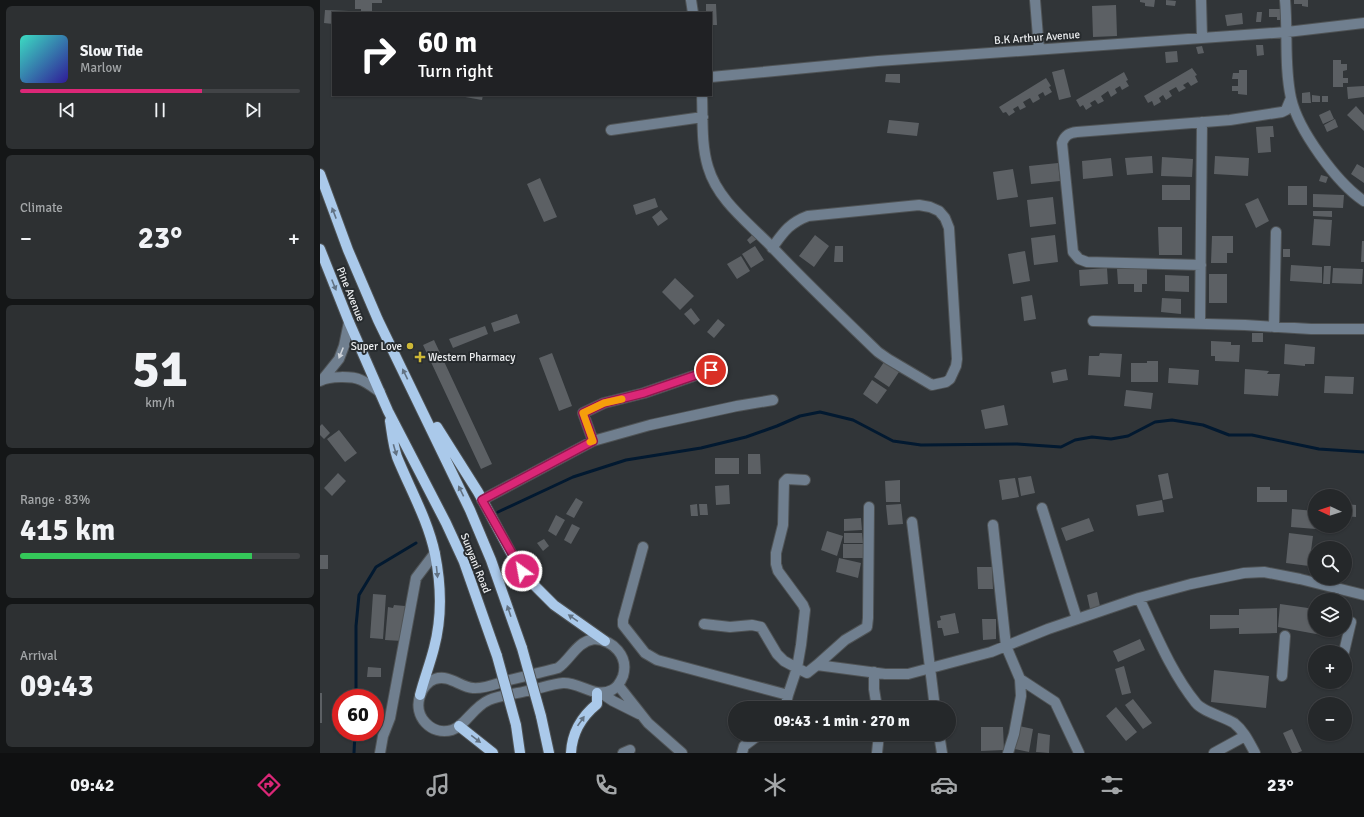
<!DOCTYPE html>
<html lang="en">
<head>
<meta charset="utf-8">
<style>
  body { margin:0; font-family:Signika,sans-serif; background:#2d3032; color:#f1f3f6; height:100vh; display:flex; flex-direction:column; font-size:15px; white-space:nowrap }
  * { box-sizing:border-box; margin:0 }
  p { font-size:13px; color:#a3a6a8 }
  .icon { flex:none; width:22px; height:22px; fill:none; stroke:currentColor; stroke-width:2; stroke-linecap:round; stroke-linejoin:round }
  .map { position:relative; flex:1; overflow:hidden }
  .details { display:flex; flex-direction:column; gap:6px; padding:6px; background:#141617; width:320px }
  .details>* { flex:none }
  .guide { position:absolute; left:12px; top:12px; width:380px; height:84px; border-radius:0px; box-shadow:0 1px 3px #0004,0 0 0 1px #424447; background:#202124; color:#fff; overflow:hidden }
  .needle { width:26px; rotate:273deg }
  .tools { position:absolute; left:988px; top:489px; display:grid; gap:8px }
  .tools a { display:grid; place-items:center; width:44px; height:44px; border-radius:50%; background:#25282a; box-shadow:0 1px 3px #0004,0 0 0 1px #424447; font-size:20px }
  .speed { position:absolute; left:12px; top:689px; display:flex; gap:8px; font-size:20px; font-weight:700; text-align:center }
  .speed>* { display:grid; place-content:center; width:52px; height:52px; border-radius:50%; background:#25282a; box-shadow:0 1px 3px #0004,0 0 0 1px #424447; line-height:1 }
  .speed .limit { border:6px solid #d22; background:#fff; color:#111 }
  .pin { position:absolute; display:grid; place-items:center; width:34px; height:34px; color:#fff; margin:-17px; border:2px solid #fff; border-radius:50%; box-shadow:0 1px 4px #0007 }
  .me { position:absolute; width:44px; margin:-22px; rotate:328deg; stroke-linejoin:round; filter:drop-shadow(0 0 3px #0008) }
  .turn { display:flex; align-items:center; gap:14px; height:84px; padding:0 20px; font-size:18px }
  .turn .icon { width:52px; height:52px; stroke-width:2.5 }
  .turn b { display:block; font-size:28px; line-height:34px }
  .big { font-size:30px; font-weight:700; line-height:1.1 }
  .details .widget { flex:1; display:flex; flex-direction:column; justify-content:center; gap:6px; min-width:0; padding:0 14px; border-radius:6px; background:#2d3032 }
  .details .dial { align-items:center; gap:0 }
  .dial b { font-size:52px; line-height:1 }
  .song { display:flex; align-items:center; gap:12px }
  .cover { width:48px; height:48px; border-radius:6px; background:linear-gradient(135deg,hsl(170 70% 55%),hsl(250 70% 35%)) }
  .played { height:4px; border-radius:2px; background:linear-gradient(90deg,#db2777 65%,#424447 65%) }
  .keys { display:flex; justify-content:space-around; direction:ltr }
  .heat { display:flex; justify-content:space-between; align-items:center; font-size:22px; direction:ltr }
  .charge { height:6px; border-radius:3px; background:linear-gradient(90deg,#34c759 83%,#424447 0) }
  .trip { position:absolute; left:408px; top:701px; width:228px; height:40px; border-radius:20px; background:#25282a; box-shadow:0 1px 3px #0004,0 0 0 1px #424447; font-weight:700; line-height:40px; text-align:center }
  .tab-bar { display:flex; height:64px; justify-content:space-around; align-items:center; background:#0f1011; color:#a3a6a8 }
  .tab-bar .icon { width:28px; height:28px }
  .tab-bar .selected { color:#db2777 }
  .tab-bar b { font-size:18px; color:#f1f3f6 }
  main { display:flex; flex:1; min-height:0 }
  .map>svg:first-child { display:block }
</style>
</head>
<body>
<main>
<section class="details">
<div class="widget">
<div class="song"><i class="cover"></i><div><b>Slow Tide</b><p>Marlow</p></div></div>
<div class="played"></div>
<div class="keys"><svg class="icon" aria-label="previous" viewBox="0 0 24 24"><path d="M18 5L8 12l10 7zM5 5v14"/></svg><svg class="icon" aria-label="pause" viewBox="0 0 24 24"><path d="M8 5v14M16 5v14"/></svg><svg class="icon" aria-label="next" viewBox="0 0 24 24"><path d="M6 5l10 7-10 7zM19 5v14"/></svg></div>
</div>
<div class="widget"><p>Climate</p>
<div class="heat"><a>−</a><b class="big">23°</b><a>+</a></div>
</div>
<div class="widget dial"><b>51</b><p>km/h</p></div>
<div class="widget"><p>Range · 83%</p><b class="big">415 km</b><div class="charge"></div></div>
<div class="widget"><p>Arrival</p><b class="big">09:43</b></div>
</section>
<div class="map">
<svg width="1044" height="753" viewBox="0 0 1044 753">
  <rect width="100%" height="100%" fill="#313538"/>
  <g fill="none" stroke-linecap="round" stroke-linejoin="round">
    <path stroke="#021930" stroke-width="3" d="M178 512 253 477 306 460 381 448 426 437 457 426 480 416 500 412 533 420 573 441 601 445 697 444 741 447 755 440 772 437 791 439 808 436 835 422 852 420 883 425 909 435H932L999 449 1044 452
      M36 698V626L39 595 56 567 96 543
      M34 753 35 732"/>
  </g>
  <path fill="#5c6064" d="M35 0H62V3H52V13H41V9H35Z
    M820 0H835L834 7 825 6V3L820 2Z
    M846 0 856 1 855 6 846 5Z
    M974 0H988V7L982 6V4H974Z
    M386 4H396L397 25H391V13H386Z
    M796 5 797 36 773 37 772 6Z
    M949 9H962V20H957V17H949Z
    M5 10 29 11V13H13V24L4 23Z
    M937 12H942L941 22H936Z
    M922 13 923 24 907 26 905 15Z
    M936 45H943L944 55 937 56Z
    M882 46 884 53 878 54 876 47Z
    M857 51 858 62 846 63 845 52Z
    M1013 60H1021V64H1027V70L1023 71V78H1028V83H1023V87H1013Z
    M872 68 877 75 875 76 878 82 871 86 868 82 863 85 866 88 859 92 856 87 849 91 852 96 846 100 843 95 839 98 841 102 834 106 832 101 828 103 824 96Z
    M744 69 751 97 739 100 732 72Z
    M919 70H927V95L918 94V91H912V86H918V79H912L913 73H919Z
    M804 72 808 80 806 81 809 86 802 90 800 86 795 89 797 93 791 97 788 91 781 96 784 101 778 104 775 100 770 103 772 106 766 110 763 105 760 107 756 100Z
    M566 74H580V83L565 82Z
    M726 78 731 86 729 87 732 92 725 96 723 92 718 95 720 99 713 103 710 98 703 102 706 107 700 110 698 106 693 109 695 112 689 116 686 112 683 113 679 107Z
    M1044 86V97L1028 99 1027 87Z
    M990 92 991 103H982V93Z
    M134 95H163L162 100Z
    M992 95 1000 96V102H992Z
    M1002 96H1008V102H1002Z
    M1036 106 1044 115V131L1027 115Z
    M1010 110 1014 119 1003 124 999 115Z
    M1015 119 1018 127 1007 132 1004 125Z
    M569 120 599 123 597 136 567 133Z
    M953 126 954 137H950L951 152 938 153 936 127Z
    M832 156 833 173 807 175 805 158Z
    M895 156 929 158 928 176 894 174Z
    M842 157 873 159 872 177 841 176Z
    M791 158 793 176 763 179 762 161Z
    M738 163 740 181 711 184 709 166Z
    M1037 164 1044 168V183L1031 174Z
    M693 169 698 197 677 200 673 172Z
    M1001 175 1008 177 1006 183 999 181Z
    M220 178 237 217 224 222 207 184Z
    M842 185H870V200H842Z
    M968 186H987V205H968Z
    M993 194 1024 195 1023 208 993 207Z
    M733 197 736 224 710 227 707 200Z
    M335 198 338 207 316 215 313 205Z
    M938 198 949 221 936 228 925 204Z
    M341 210 348 219 338 226 332 217Z
    M993 211H1012V217L993 216Z
    M994 219 1012 220 1010 246 992 245Z
    M838 227H862V255H839Z
    M433 234 437 239 430 244 427 240Z
    M495 235 509 246 494 267 479 256Z
    M735 235 738 262 714 265 711 238Z
    M892 236H913V253H907V263H891Z
    M1042 241H1044V262H1041Z
    M435 246 444 260 431 268 422 254Z
    M515 246H523V262H514Z
    M963 249H970V257H963Z
    M705 251 710 281 693 284 688 254Z
    M421 256 430 271 417 279 407 264Z
    M971 265 1002 267V283L970 281Z
    M1004 266H1011L1010 284H1003Z
    M787 268 788 284 760 286 759 270Z
    M1013 268 1043 269 1042 284 1012 283Z
    M797 269H827V284H822V292H814V284H798Z
    M889 274H907V303H889Z
    M845 275 869 276V292L845 291Z
    M355 278 374 296 360 310 342 292Z
    M712 295 716 319 704 321 701 297Z
    M842 298 861 299V314L841 312Z
    M371 308 380 320 374 325 364 314Z
    M197 314 200 323 174 332 171 323Z
    M398 319 405 325 394 338 387 332Z
    M165 326 168 334 133 348 129 339Z
    M932 333H943V342H932Z
    M114 340 172 464 161 469 103 345Z
    M891 341 911 342V345H920L919 362 895 361V356H891Z
    M965 344 995 347 994 364H985V366L964 364Z
    M232 353 252 406 239 411 219 358Z
    M780 353 802 354 800 377 768 375 769 356H779Z
    M827 361H838V382H811V363H827Z
    M564 362 579 372 569 387 554 377Z
    M849 368 879 370 878 385 848 383Z
    M746 369 748 380 733 383 731 372Z
    M925 369 949 371 947 374H960L958 396 924 394Z
    M1005 376 1034 377 1033 394 1004 393Z
    M552 380 567 390 557 404 543 394Z
    M806 390 833 393 831 409 804 406Z
    M684 405 688 425 665 429 661 410Z
    M2 424 10 433 4 439 0 435V426Z
    M19 430 37 453 25 462 7 439Z
    M428 454H440L441 474H428Z
    M395 458H419V474H395Z
    M18 473 26 481 12 496 4 488Z
    M848 473 853 498 843 500 838 475Z
    M711 476 715 493 701 496 698 478Z
    M695 478 699 497 682 500 679 480Z
    M580 480V502H566L565 481Z
    M409 485 410 504 396 505 395 486Z
    M937 487H950V490H967V502H937Z
    M256 498 263 502 254 518 246 514Z
    M842 500 844 512 818 516 816 505Z
    M377 504 378 516H371L370 505Z
    M379 504H387L388 515H380Z
    M581 504 583 524 568 525 566 505Z
    M1025 504 1036 505V517L1025 516Z
    M972 509 995 511 996 529 971 527Z
    M236 515 245 520 236 536 228 531Z
    M541 518 542 530 524 531V519Z
    M769 518 774 531 746 541 741 528Z
    M252 524 260 528 251 544 244 540Z
    M507 531 523 536 517 556 501 550Z
    M524 533H542L543 543H524Z
    M969 533 993 536 989 566 966 563Z
    M224 539 229 546 223 551 217 543Z
    M523 544H543V558H523Z
    M0 555H8V569H0Z
    M519 558 541 563 538 578 516 572Z
    M657 567H672L673 589H658Z
    M777 592 780 606 770 609 767 595Z
    M53 594 66 595 63 639 50 638Z
    M960 604 995 609V630H1008L1007 636 958 627Z
    M74 605 85 606 82 641 65 640 68 607 73 608Z
    M957 608V633L919 634V628L890 629V615H919V609Z
    M635 613 639 633 624 636 622 628H618L617 621 621 620 620 616Z
    M662 619H676V639L663 640Z
    M820 639 825 650 798 662 793 651Z
    M804 666 811 693 802 695 795 669Z
    M48 667 61 668V677H47Z
    M894 670 949 676 946 708 891 702Z
    M0 693H2V723H0Z
    M813 699 832 723 823 729 805 705Z
    M796 707 817 732 806 741 786 716Z
    M699 726 713 729 709 752 695 749Z
    M661 727H683L684 750 661 751Z
    M972 729 982 751 977 753H972L963 733Z
    M718 733 730 735 729 753 716 752Z"/>
  <g fill="none" stroke-linecap="round" stroke-linejoin="round">
    <defs>
      <path id="minor" d="M371 0 373 13
        M715 0 719 49
        M881 0 882 37
        M965 0C968 32 964 66 971 98 978 130 1017 183 1044 201
        M391 77 558 61 967 32 1044 23
        M382 95C383 119 381 144 388 167 398 201 429 223 452 247 486 283 522 317 558 352L568 359 612 385 626 382 630 379 636 366 637 359 629 228 625 218 619 211 610 207 599 205 488 216C469 223 463 233 452 248
        M291 130 383 117
        M881 265 767 262 759 259 753 252 742 143C745 135 749 133 757 132L910 120 962 112 966 110 971 98
        M773 321 925 325 991 329H1044
        M880 324 882 122
        M954 327 956 232
        M3 379 19 359 24 346 29 322
        M0 381C9 376 32 376 41 380 48 383 54 388 60 392
        M273 441 263 413 284 403 324 393 391 370
        M162 500 273 441 330 425 417 406 453 400
        M722 508 757 619
        M592 522 615 708
        M673 525 686 646 700 679 701 696 694 734 688 753
        M323 547 303 620V625L325 653 337 660 468 695
        M819 598C836 634 851 672 876 703 882 711 904 717 914 723 924 731 929 742 935 753
        M384 624 410 627 432 625 441 627 457 654 464 661 477 668 481 645 485 610 483 605 458 571 456 564V553L463 525 464 482 467 479 485 480
        M274 639C293 640 309 656 303 676 301 681 298 687 292 690 275 699 260 682 243 683 231 684 219 689 207 691 195 694 181 695 169 700 153 707 145 726 132 730 111 736 93 716 100 696 102 689 108 681 115 679 129 674 140 687 153 688 162 689 173 685 182 682 201 677 219 673 238 668 251 659 256 642 274 639Z
        M1024 652 1031 622
        M497 665 525 640 547 627 548 618 549 507
        M554 672V689L557 708
        M962 676 965 636
        M700 679 735 702 759 753
        M1017 683V682
        M298 685 328 723 362 753
        M281 693 293 701 319 714
        M465 708 468 695 477 668 487 673 497 665 565 674H588L671 652 728 629 819 598 871 584 924 573 944 572 980 579 1044 595
        M619 734 622 753
        M60 753 63 736 70 718 96 578 115 553
        M303 753 310 750
        M422 753 424 746 440 734
        M557 753 559 734
        M894 753 925 736"/>
      <path id="major" d="M0 174 28 250 58 320 150 510 171 560 202 648
        M0 249 29 322 68 411 126 523 144 562 177 656
        M70 421C72 433 73 445 77 457 90 489 108 520 115 554 121 584 122 618 114 648 110 664 104 679 100 695
        M117 427 158 492 197 564 207 578 234 605 285 641
        M221 716 229 753
        M196 725 200 753
        M139 726 173 753
        M251 753C252 733 261 717 277 704V693"/>
    </defs>
    <use href="#minor" stroke="#4f5355" stroke-width="12"/>
    <use href="#major" stroke="#4f5355" stroke-width="12"/>
    <use href="#minor" stroke="#707f8f" stroke-width="10"/>
    <use href="#major" stroke="#aac9ea" stroke-width="10"/>
    <defs>
      <path id="major-bridge" d="M202 648 221 716
        M177 656 196 725"/>
    </defs>
    <use href="#major-bridge" stroke="#4f5355" stroke-width="12" stroke-linecap="butt"/>
    <use href="#major-bridge" stroke="#aac9ea" stroke-width="10"/>
  </g>
  <defs><path id="oneway-solid" d="M-6-.8H1V-3.2L6.5 0L1 3.2V.8H-6Z"/></defs>
  <g fill="#627283">
    <use href="#oneway-solid" transform="translate(14 213) rotate(-111)"/>
    <use href="#oneway-solid" transform="translate(14 285) rotate(68)"/>
    <use href="#oneway-solid" transform="translate(85 374) rotate(-116)"/>
    <use href="#oneway-solid" transform="translate(75 450) rotate(74)"/>
    <use href="#oneway-solid" transform="translate(141 491) rotate(-116)"/>
    <use href="#oneway-solid" transform="translate(117 572) rotate(84)"/>
    <use href="#oneway-solid" transform="translate(189 611) rotate(-109)"/>
    <use href="#oneway-solid" transform="translate(253 618) rotate(-145)"/>
    <use href="#oneway-solid" transform="translate(261 721) rotate(-55)"/>
    <use href="#oneway-solid" transform="translate(156 739) rotate(37)"/>
  </g>
  <use fill="#cdd2d8" href="#oneway-solid" transform="translate(21 353) rotate(112)"/>
  <g fill="none" stroke-linecap="round" stroke-linejoin="round">
    <defs>
      <path id="route" d="M202 571 162 500 273 441 263 413 284 403 324 393 391 370"/>
    </defs>
    <use href="#route" stroke="#8e194d" stroke-width="10"/>
    <use href="#route" stroke="#db2777" stroke-width="7"/>
    <path stroke="#f59e0b" stroke-width="7" d="M270 442 273 441 263 413 284 403 302 399"/>
  </g>
  <g fill="#ceb837" stroke="#272b2e" stroke-width="1.5">
    <circle cx="90" cy="346" r="4"/>
    <path d="M98 351h4v4h4v4h-4v4h-4v-4h-4v-4h4z"/>
  </g>
  <g text-anchor="middle" stroke-width="4" stroke-linejoin="round" paint-order="stroke">
    <g font-size="11" fill="#eceef0" stroke="#272b2e">
      <text transform="translate(717 37) rotate(-4)" y="4">B.K Arthur Avenue</text>
      <text transform="translate(31 294) rotate(68)" y="4">Pine Avenue</text>
      <text transform="translate(156 563) rotate(68)" y="4">Sunyani Road</text>
    </g>
    <g font-size="11" fill="#eceef0" stroke="#272b2e" text-anchor="end">
      <text x="82" y="350">Super Love</text>
      <text x="108" y="361" text-anchor="start">Western Pharmacy</text>
    </g>
  </g>
</svg>
<div class="tools">
<a><svg class="needle" viewBox="-14 -14 28 28"><path d="M0-13l5 13h-10z" fill="#e53935"/><path d="M0 13l5-13h-10z" fill="#a3a6a8"/></svg></a>
<a><svg class="icon" aria-label="search" viewBox="0 0 24 24"><circle cx="10" cy="10" r="6"/><path d="M15 15l6 6"/></svg></a>
<a><svg class="icon" aria-label="layers" viewBox="0 0 24 24"><path d="M12 4l9 5-9 5-9-5zM3 14l9 5 9-5"/></svg></a>
<a>+</a>
<a>−</a>
</div>
<div class="speed"><div class="limit">60</div></div>
<div class="pin" style="left:391px;top:370px;background:#d93025"><svg class="icon" aria-label="arrive" viewBox="0 0 24 24"><path d="M6 21V4h12l-3 4 3 4H6"/></svg></div>
<svg class="me" style="left:202px;top:571px" viewBox="-20 -20 40 40"><circle r="17" fill="#db2777" stroke="#fff" stroke-width="3"/><path d="M0-11L8 9 0 5-8 9z" fill="#fff"/></svg>
<div class="trip">09:43 · 1 min · 270 m</div>
<div class="guide">
<div class="turn"><svg class="icon" aria-label="right" viewBox="0 0 24 24"><path d="M7 20v-9h11M14 6l5 5-5 5"/></svg><div><b>60 m</b>Turn right</div></div>
</div>
</div>
</main>
<nav class="tab-bar">
<b>09:42</b>
<svg class="icon selected" aria-label="directions" viewBox="0 0 24 24"><path d="M12 3l9 9-9 9-9-9zM9 14v-3h6M13 9l2 2-2 2"/></svg>
<svg class="icon" aria-label="music" viewBox="0 0 24 24"><path d="M9 18V5l10-2v13"/><circle cx="6" cy="18" r="3"/><circle cx="16" cy="16" r="3"/></svg>
<svg class="icon" aria-label="phone" viewBox="0 0 24 24"><path d="M5 4h4l2 5-3 2q2 4 5 5l2-3 5 2v4C11 20 4 13 5 4z"/></svg>
<svg class="icon" aria-label="climate" viewBox="0 0 24 24"><path d="M12 3v18M4 7l16 10M4 17L20 7"/></svg>
<svg class="icon" aria-label="car" viewBox="0 0 24 24"><path d="M5 17H2v-5l4-1 3-4h7l3 4 3 1v5h-3M9 17h6M6 11h13"/><circle cx="7" cy="17" r="2"/><circle cx="17" cy="17" r="2"/></svg>
<svg class="icon" aria-label="filters" viewBox="0 0 24 24"><path d="M4 7h16M4 17h16"/><circle cx="9" cy="7" r="2"/><circle cx="15" cy="17" r="2"/></svg>
<b>23°</b>
</nav>
</body>
</html>
